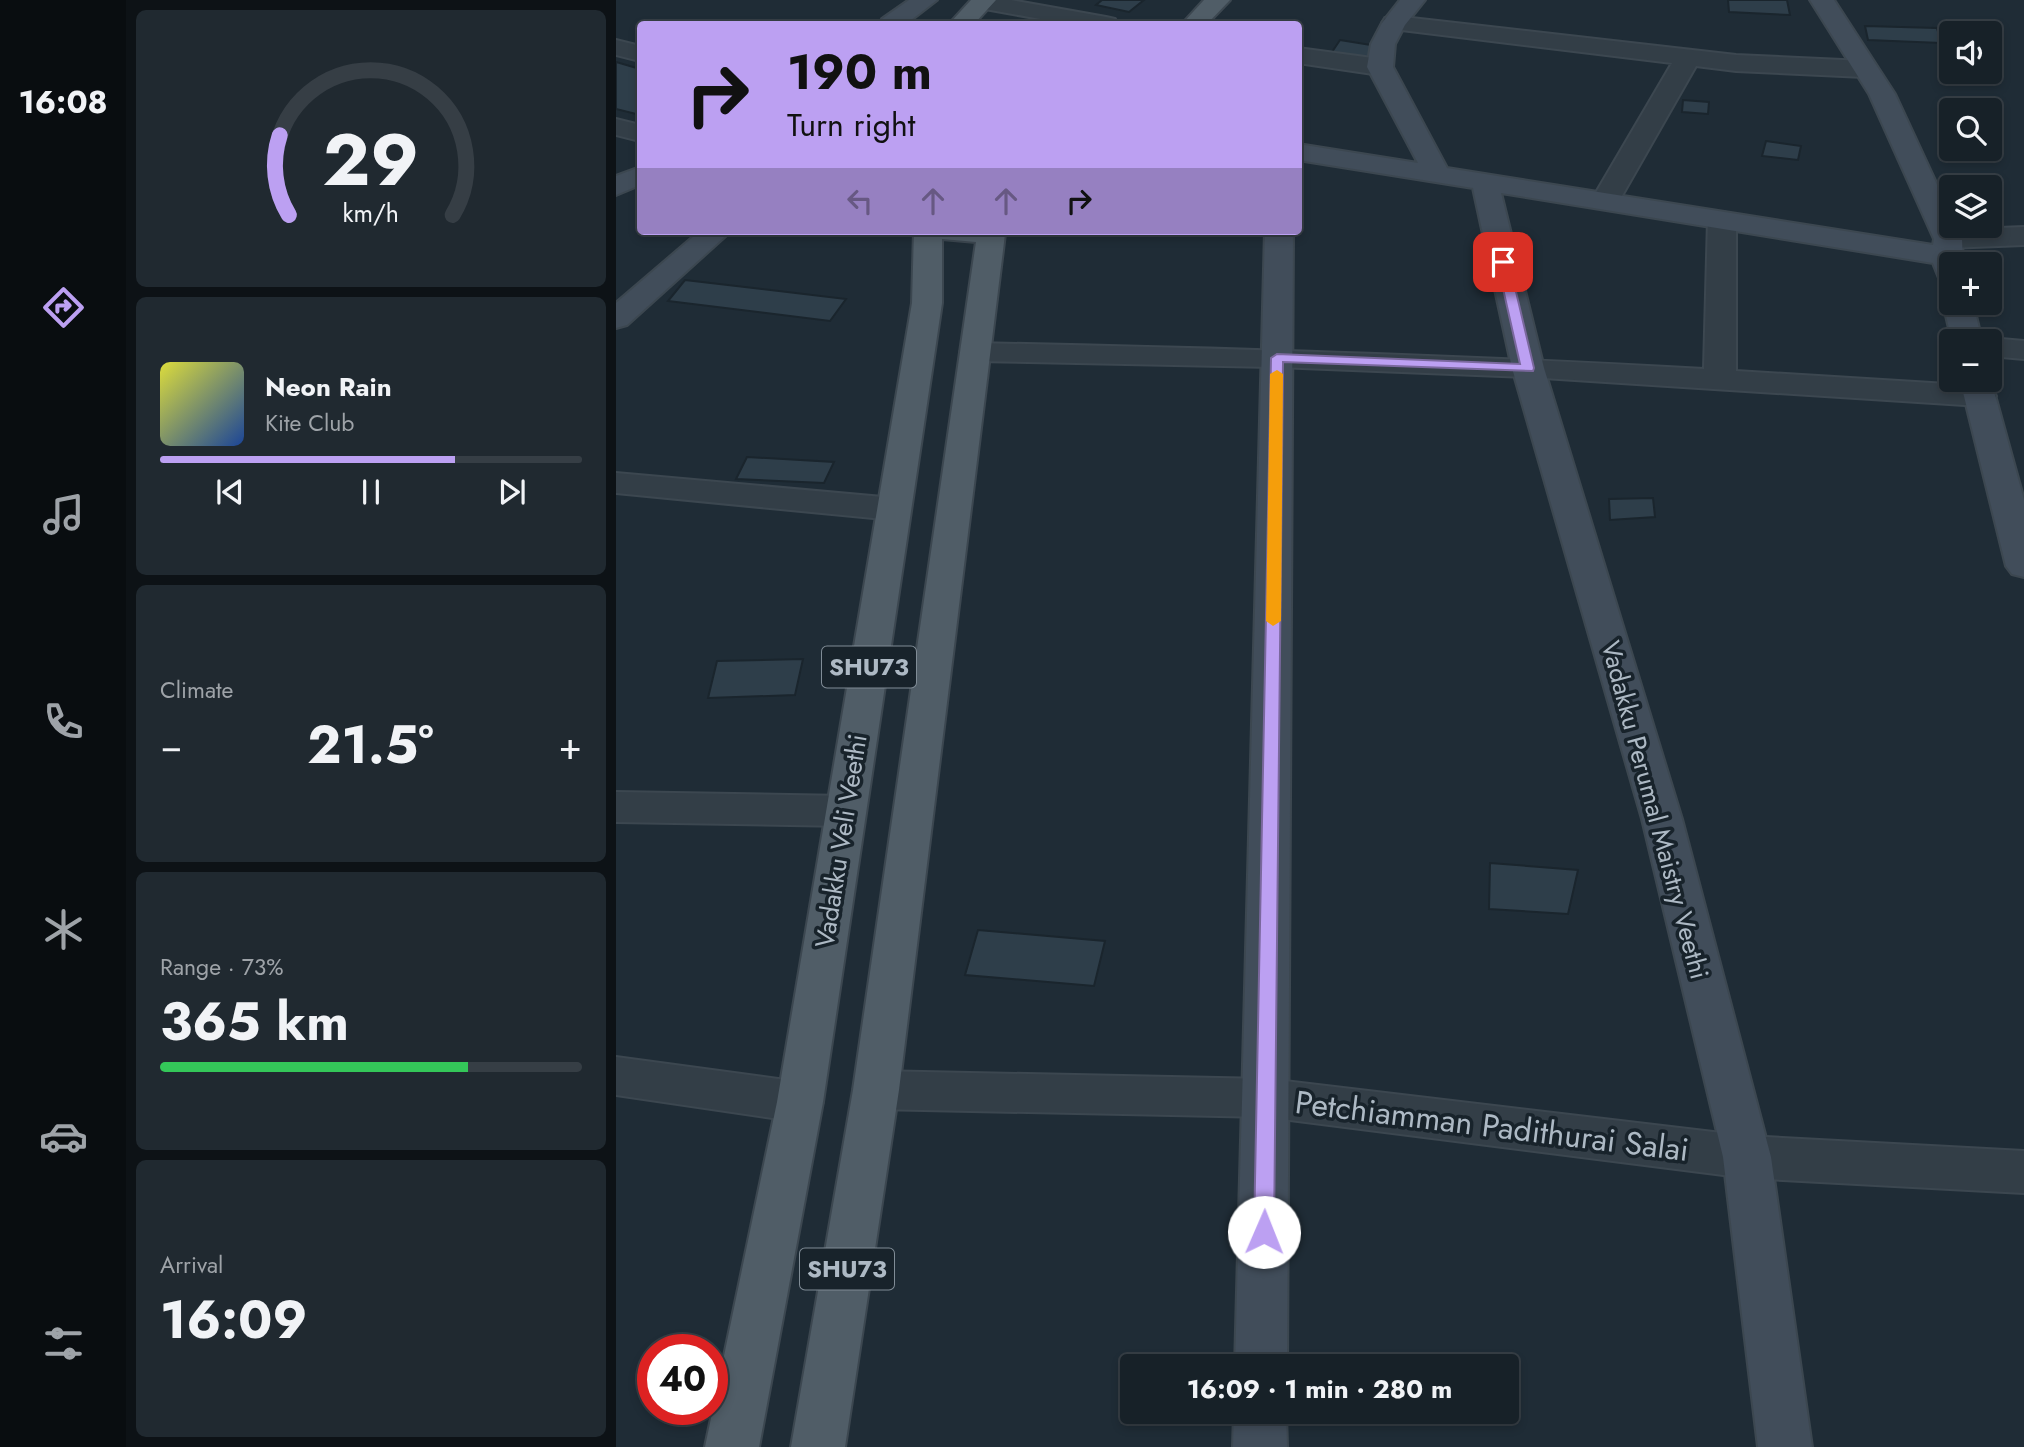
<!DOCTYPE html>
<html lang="en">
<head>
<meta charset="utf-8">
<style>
  body { margin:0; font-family:Jost,sans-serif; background:#202930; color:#f1f3f6; height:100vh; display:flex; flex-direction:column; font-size:26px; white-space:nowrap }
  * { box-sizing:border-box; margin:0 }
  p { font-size:23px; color:#9ea3a8 }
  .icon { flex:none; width:38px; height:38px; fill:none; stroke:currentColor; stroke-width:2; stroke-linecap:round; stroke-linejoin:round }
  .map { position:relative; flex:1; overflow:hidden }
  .panel { display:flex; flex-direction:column; gap:10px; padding:10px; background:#0d1216; width:490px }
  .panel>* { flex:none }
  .top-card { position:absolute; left:21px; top:21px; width:665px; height:214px; border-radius:7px; box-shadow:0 4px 10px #0003,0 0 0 2px #363e45; background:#bca0f2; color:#111; overflow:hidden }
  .tools { position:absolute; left:1323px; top:21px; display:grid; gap:14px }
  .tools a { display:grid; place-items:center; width:63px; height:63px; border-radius:7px; background:#172128; box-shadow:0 4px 10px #0003,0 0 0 2px #363e45; font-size:35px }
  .speed { position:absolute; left:21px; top:1334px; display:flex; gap:14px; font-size:35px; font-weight:700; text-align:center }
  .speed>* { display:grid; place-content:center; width:91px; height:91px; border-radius:50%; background:#172128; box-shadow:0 4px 10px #0003,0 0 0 2px #363e45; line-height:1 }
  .speed .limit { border:10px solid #d22; background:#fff; color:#111 }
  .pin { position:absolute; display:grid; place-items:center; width:60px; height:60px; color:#fff; margin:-30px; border-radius:14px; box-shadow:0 4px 10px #0006 }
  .me { position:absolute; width:77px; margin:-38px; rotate:1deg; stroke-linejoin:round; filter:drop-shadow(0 0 5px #0008) }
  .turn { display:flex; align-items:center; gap:24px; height:147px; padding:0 35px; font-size:32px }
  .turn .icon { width:91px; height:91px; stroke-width:2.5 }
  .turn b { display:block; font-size:49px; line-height:60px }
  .lanes { display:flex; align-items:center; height:66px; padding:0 35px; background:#0003; justify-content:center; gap:35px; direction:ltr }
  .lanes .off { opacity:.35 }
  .big { font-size:52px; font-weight:700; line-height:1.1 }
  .panel .tile { flex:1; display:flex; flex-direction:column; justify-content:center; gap:10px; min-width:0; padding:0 24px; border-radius:10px; background:#202930 }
  .panel .dial { align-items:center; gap:0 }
  .dial svg { height:182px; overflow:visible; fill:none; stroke:#363e45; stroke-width:7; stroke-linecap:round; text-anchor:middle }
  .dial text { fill:#f1f3f6; stroke:none }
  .song { display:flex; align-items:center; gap:21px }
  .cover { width:84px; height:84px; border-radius:10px; background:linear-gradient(135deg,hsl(60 70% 55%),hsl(220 70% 35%)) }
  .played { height:7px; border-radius:4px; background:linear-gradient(90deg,#bca0f2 70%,#363e45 70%) }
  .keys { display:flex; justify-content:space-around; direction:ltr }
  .heat { display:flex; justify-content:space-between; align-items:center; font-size:38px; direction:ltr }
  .charge { height:10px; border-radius:5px; background:linear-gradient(90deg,#34c759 73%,#363e45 0) }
  .trip { position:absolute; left:504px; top:1354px; width:399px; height:70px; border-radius:7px; background:#172128; box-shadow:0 4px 10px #0003,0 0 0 2px #363e45; font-weight:700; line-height:70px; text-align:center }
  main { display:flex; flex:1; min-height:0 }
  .menu { display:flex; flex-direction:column; width:126px; justify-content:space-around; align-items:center; background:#090d10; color:#9ea3a8 }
  .menu .icon { width:49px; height:49px }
  .menu .selected { color:#bca0f2 }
  .menu b { font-size:32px; color:#f1f3f6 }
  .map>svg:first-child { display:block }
</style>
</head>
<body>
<main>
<nav class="menu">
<b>16:08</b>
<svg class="icon selected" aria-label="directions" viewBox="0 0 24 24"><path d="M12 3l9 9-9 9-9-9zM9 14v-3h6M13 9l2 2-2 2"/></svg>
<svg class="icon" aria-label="music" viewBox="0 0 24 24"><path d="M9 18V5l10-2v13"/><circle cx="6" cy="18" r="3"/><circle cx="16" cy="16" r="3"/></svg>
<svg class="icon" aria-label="phone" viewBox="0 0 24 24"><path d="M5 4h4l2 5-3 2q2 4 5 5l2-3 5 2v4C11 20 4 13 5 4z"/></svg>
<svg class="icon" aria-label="climate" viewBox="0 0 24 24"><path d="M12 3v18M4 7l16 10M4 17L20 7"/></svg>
<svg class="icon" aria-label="car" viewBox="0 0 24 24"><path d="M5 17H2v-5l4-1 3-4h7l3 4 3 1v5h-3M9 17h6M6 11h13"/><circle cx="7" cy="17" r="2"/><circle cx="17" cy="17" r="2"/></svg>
<svg class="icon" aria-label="filters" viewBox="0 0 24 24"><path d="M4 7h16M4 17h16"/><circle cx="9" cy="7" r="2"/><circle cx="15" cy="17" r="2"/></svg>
</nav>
<section class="panel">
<div class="tile dial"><svg viewBox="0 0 100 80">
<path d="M14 69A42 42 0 1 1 86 69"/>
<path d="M14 69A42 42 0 0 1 10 34" stroke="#bca0f2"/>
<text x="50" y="56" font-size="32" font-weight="700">29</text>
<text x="50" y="72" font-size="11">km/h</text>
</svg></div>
<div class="tile">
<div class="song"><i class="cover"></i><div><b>Neon Rain</b><p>Kite Club</p></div></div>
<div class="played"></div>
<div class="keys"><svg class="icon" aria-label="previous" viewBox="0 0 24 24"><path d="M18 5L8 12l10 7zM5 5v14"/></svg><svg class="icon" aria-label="pause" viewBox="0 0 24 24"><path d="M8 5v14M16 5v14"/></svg><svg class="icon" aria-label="next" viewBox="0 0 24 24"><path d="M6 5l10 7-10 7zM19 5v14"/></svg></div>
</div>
<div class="tile"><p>Climate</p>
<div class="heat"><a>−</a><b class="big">21.5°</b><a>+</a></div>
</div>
<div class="tile"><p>Range · 73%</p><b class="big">365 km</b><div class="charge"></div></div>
<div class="tile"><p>Arrival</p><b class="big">16:09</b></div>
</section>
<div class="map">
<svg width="1408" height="1447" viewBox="0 0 1408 1447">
  <rect width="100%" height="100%" fill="#1f2c36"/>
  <path fill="#2e3e4a" stroke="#1a252d" stroke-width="2" d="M486 0H528L513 12 480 5Z
    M1112 0H1171L1174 15 1113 12Z
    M1249 26 1321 28 1325 43 1252 40Z
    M724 40 761 46 752 58 716 52Z
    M0 62 24 69V115L0 109Z
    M1067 100 1093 102 1092 114 1066 112Z
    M1150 141 1185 146 1182 160 1146 156Z
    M69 280 230 299 214 321 52 301Z
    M131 457 218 462 208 483 120 479Z
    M1037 498 1039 517 994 520 993 499Z
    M187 659 179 695 92 698 101 661Z
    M874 863 962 870 952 914 873 909Z
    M362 930 489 941 478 986 349 975Z"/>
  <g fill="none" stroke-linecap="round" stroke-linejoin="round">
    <defs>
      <path id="street" d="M355 0H395L490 17 499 19 502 24H452L358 7Z
        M778 16 1120 55 1248 61 1257 64 1261 69 1257 74 1248 77 1120 71 1080 66 1003 201 999 207 989 209 979 207 975 201 1056 63 769 28 766 23 769 18Z
        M0 40 24 46V61L0 55Z
        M682 48 764 59 773 62 777 67 773 72 764 75 682 63Z
        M0 119 24 125V141L0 135Z
        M1106 212 1116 214 1120 220V371L1364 386 1375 389 1380 396 1375 403 1364 406 912 377 661 367 359 361 348 359 344 352 348 345 359 343C602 348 845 355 1088 369L1092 220 1096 214Z
        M1408 227V245L1332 248 1322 245 1318 239 1322 233 1332 230Z
        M1374 338 1408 341V359L1374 356V341H1363Z
        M0 473 278 498 290 501 295 509 290 517 278 520 0 493Z
        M0 792 230 796 244 800 250 811 244 822 230 826 0 822Z
        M0 1057 184 1082 200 1088 207 1102 200 1116 184 1122 0 1095Z
        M260 1071 651 1079 1131 1136 1408 1151V1193L1131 1178 651 1117 260 1109 244 1104 237 1090 244 1076Z"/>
      <path id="secondary" d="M293 0H321L290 24H263L266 19Z
        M784 0H809L789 25 779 44 777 67 831 168 1317 245 1318 239 1253 94 1194 0H1218L1279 94 1335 215V226H1340L1346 239 1347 264H1335V286L1325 283 1317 263 885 193 928 368 1066 819 1155 1157 1196 1447H1142L1107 1157 1026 819 896 368 857 188 682 160V144L802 163 751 67 755 44 766 23Z
        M24 167V185L0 195V176Z
        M84 231H115L11 325 0 328V303Z
        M649 231H677L671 1367H619Z
        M1335 296V303H1357L1366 341H1336L1327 303Z
        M1374 377 1408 500V577L1396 574 1390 566 1344 380H1374Z
        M618 1412H670L671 1447H617Z"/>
      <path id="primary" d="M355 0H380L358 24H333Z
        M588 0H614L591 24H566Z
        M298 231H387L389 234 283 1090 229 1447H175L237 1090 360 242 326 239V303L207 1102 143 1447H89L161 1102 296 303Z"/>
    </defs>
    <use href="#street" stroke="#3c4750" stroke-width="4"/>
    <use href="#secondary" stroke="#3c4750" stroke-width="4"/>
    <use href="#primary" stroke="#3c4750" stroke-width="4"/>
    <use href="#street" fill="#333e47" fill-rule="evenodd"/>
    <use href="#secondary" fill="#414d5a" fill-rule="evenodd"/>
    <use href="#primary" fill="#505d67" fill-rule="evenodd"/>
  </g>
  <path fill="#bca0f2" stroke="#7a689d" stroke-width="2" d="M887 258 893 262 918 368 917 371 667 362 658 1232 655 1239 648 1241 641 1239 638 1232 655 358 661 354 904 364 881 262Z"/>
  <path fill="#f59e0b" d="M661 370 667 374 665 621 657 626 650 621 654 374Z"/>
  <g text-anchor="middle" stroke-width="7" stroke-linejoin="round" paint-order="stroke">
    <g fill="#18232b" stroke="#808c96" stroke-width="2">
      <rect x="206" y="646.5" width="94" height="41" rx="5"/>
      <rect x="184" y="1248.5" width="94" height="41" rx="5"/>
    </g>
    <g font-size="24" font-weight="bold" fill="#adb9c4">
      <text x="253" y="675">SHU73</text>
      <text x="231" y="1277">SHU73</text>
    </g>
    <g font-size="26" fill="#adb9c4" stroke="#18232b">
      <text transform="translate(1039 810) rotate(75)" y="9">Vadakku Perumal Maistry Veethi</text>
      <text transform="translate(225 841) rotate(-81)" y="9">Vadakku Veli Veethi</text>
    </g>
    <g font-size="32" fill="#adb9c4" stroke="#18232b">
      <text transform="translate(876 1126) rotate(7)" y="11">Petchiamman Padithurai Salai</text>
    </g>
  </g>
</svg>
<div class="tools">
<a><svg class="icon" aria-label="sound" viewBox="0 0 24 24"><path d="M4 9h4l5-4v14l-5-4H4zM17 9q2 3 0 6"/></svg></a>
<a><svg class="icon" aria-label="search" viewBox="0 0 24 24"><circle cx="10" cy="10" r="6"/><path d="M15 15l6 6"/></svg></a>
<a><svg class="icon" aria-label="layers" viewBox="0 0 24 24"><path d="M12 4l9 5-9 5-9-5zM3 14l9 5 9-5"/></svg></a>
<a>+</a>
<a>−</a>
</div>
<div class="speed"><div class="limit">40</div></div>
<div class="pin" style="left:887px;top:262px;background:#d93025"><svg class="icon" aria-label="arrive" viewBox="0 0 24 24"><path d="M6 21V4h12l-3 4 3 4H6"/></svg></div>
<svg class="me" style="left:648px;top:1232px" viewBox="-20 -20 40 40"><circle r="19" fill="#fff"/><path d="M0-13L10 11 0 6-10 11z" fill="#bca0f2"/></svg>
<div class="trip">16:09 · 1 min · 280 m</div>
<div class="top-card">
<div class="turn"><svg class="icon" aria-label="right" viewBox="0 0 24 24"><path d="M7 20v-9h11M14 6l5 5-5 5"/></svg><div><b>190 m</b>Turn right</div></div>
<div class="lanes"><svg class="icon off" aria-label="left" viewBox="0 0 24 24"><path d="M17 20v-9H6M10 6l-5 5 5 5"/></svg><svg class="icon off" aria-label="ahead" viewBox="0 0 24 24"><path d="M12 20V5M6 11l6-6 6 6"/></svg><svg class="icon off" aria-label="ahead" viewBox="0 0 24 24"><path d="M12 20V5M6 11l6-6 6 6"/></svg><svg class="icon" aria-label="right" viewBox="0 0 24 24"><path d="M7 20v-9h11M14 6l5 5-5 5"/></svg></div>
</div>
</div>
</main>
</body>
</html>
